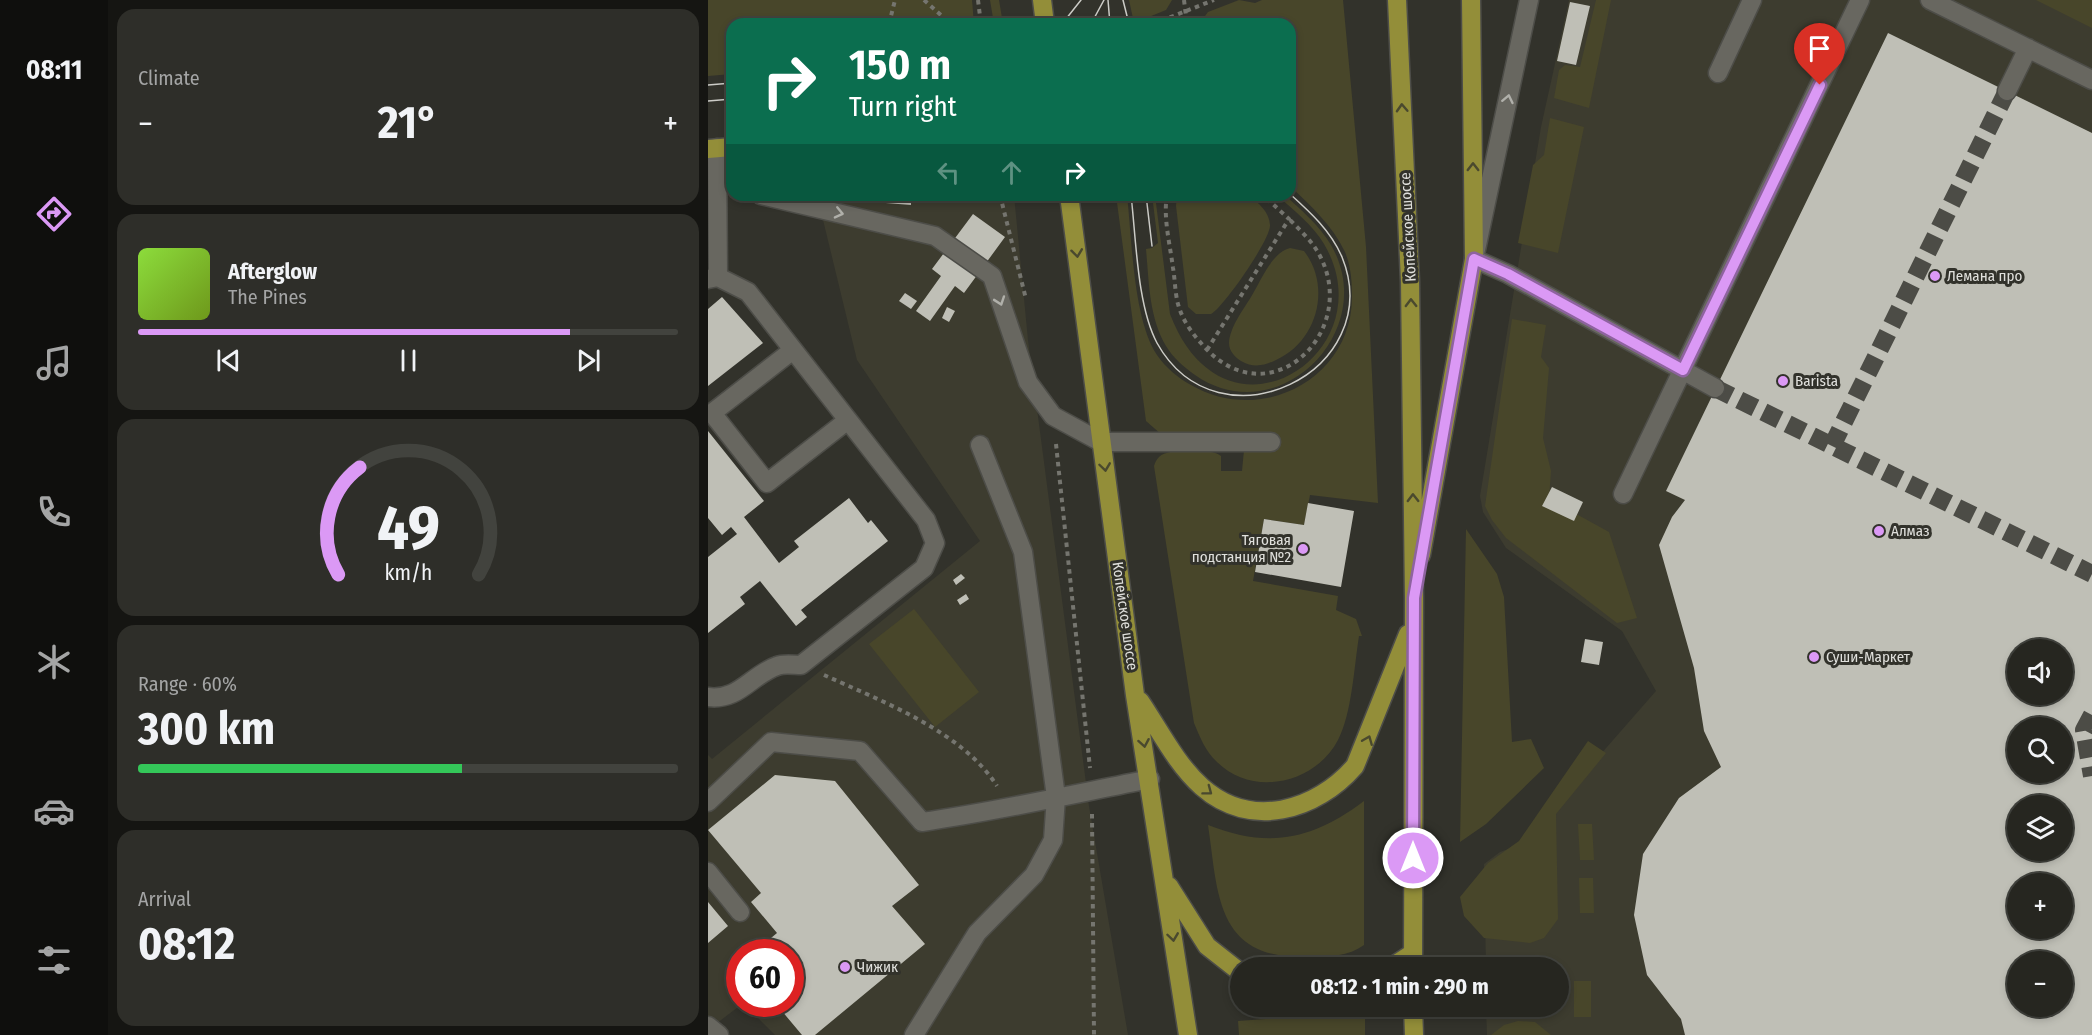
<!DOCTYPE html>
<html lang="en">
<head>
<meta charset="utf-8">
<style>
  body { margin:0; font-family:"Fira Sans Condensed",sans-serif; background:#2e2e29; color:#f1f3f6; height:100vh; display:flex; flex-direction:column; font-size:22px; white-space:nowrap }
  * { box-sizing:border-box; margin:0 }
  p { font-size:20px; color:#a4a5a5 }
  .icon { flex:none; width:33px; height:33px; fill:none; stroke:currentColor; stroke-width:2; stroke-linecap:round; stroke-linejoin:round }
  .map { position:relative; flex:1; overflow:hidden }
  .panel { display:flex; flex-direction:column; gap:9px; padding:9px; background:#151512; width:600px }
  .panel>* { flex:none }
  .banner { position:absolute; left:18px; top:18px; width:570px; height:183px; border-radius:18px; box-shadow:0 3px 9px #0003,0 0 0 2px #42433e; background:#0b6e4f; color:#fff; overflow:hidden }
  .controls { position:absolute; left:1299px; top:639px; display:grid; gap:12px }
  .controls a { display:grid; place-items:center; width:66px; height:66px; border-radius:50%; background:#262620; box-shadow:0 3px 9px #0003,0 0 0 2px #42433e; font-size:30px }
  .speed { position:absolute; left:18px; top:939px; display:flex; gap:12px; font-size:30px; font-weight:700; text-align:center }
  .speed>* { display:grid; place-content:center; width:78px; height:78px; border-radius:50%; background:#262620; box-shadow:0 3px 9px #0003,0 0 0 2px #42433e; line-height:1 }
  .speed .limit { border:9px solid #d22; background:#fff; color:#111 }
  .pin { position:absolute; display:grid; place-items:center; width:51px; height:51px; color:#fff; margin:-62px -26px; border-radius:50% 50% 50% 0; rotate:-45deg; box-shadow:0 0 6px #0007 }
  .pin .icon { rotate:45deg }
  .me { position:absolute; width:66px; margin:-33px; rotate:0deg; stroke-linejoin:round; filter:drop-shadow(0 0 4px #0008) }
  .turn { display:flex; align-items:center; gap:21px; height:126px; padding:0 24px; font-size:27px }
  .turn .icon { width:78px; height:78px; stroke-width:2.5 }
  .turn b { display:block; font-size:42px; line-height:51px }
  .lanes { display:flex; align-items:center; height:57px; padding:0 24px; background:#0003; justify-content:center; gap:30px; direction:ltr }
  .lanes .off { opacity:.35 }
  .big { font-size:45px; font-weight:700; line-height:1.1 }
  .panel .tile { flex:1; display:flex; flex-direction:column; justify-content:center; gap:9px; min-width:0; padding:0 21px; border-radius:18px; background:#2e2e29 }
  .panel .dial { align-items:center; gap:0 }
  .dial svg { height:156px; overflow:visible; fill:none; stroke:#42433e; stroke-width:7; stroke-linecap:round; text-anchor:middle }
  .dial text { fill:#f1f3f6; stroke:none }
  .song { display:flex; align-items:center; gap:18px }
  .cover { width:72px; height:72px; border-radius:9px; background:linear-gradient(135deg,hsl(90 70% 55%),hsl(80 70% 35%)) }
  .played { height:6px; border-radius:3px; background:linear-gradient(90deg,#db99f5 80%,#42433e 80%) }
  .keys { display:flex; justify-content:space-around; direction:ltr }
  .heat { display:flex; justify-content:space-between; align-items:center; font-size:33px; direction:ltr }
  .charge { height:9px; border-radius:4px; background:linear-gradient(90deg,#34c759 60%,#42433e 0) }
  .trip { position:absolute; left:522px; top:957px; width:339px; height:60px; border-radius:30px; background:#262620; box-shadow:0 3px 9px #0003,0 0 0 2px #42433e; font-weight:700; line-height:60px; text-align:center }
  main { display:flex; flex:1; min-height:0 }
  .menu { display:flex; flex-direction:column; width:108px; justify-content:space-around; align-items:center; background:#0f0f0d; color:#a4a5a5 }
  .menu .icon { width:42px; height:42px }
  .menu .current { color:#db99f5 }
  .menu b { font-size:27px; color:#f1f3f6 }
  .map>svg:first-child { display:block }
</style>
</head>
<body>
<main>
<nav class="menu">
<b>08:11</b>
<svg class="icon current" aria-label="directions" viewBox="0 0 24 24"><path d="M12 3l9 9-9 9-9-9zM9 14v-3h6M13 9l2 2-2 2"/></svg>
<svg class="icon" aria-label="music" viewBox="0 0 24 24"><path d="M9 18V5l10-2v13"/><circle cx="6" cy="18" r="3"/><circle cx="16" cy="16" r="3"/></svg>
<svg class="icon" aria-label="phone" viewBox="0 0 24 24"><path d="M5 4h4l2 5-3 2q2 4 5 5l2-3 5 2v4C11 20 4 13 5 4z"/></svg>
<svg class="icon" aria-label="climate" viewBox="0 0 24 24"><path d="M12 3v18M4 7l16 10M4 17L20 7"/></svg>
<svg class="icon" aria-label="car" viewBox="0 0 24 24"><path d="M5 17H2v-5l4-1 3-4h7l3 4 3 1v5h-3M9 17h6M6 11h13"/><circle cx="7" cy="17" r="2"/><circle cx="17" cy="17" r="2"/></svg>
<svg class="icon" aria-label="filters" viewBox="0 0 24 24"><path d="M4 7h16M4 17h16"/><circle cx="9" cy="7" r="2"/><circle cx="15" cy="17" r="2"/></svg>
</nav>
<section class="panel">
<div class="tile"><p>Climate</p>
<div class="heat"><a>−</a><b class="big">21°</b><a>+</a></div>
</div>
<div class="tile">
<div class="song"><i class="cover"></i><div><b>Afterglow</b><p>The Pines</p></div></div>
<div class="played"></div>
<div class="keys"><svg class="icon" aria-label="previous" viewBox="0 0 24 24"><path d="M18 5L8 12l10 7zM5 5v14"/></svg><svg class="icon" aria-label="pause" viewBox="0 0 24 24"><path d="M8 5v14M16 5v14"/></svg><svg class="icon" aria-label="next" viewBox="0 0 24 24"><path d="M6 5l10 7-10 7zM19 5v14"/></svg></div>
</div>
<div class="tile dial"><svg viewBox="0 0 100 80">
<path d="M14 69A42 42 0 1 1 86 69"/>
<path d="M14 69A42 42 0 0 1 25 14" stroke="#db99f5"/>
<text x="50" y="56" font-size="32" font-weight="700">49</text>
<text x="50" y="72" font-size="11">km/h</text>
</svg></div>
<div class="tile"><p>Range · 60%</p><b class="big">300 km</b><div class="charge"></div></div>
<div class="tile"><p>Arrival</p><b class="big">08:12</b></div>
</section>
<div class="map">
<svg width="1384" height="1035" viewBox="0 0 1384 1035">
  <rect width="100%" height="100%" fill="#32322b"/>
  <path fill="#3d3c2f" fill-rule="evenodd" d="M861 0H1384V1035H779L778 1007 850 1006V968L778 967 776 864 792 852 814 844 948 691 914 631 798 548 775 512 772 496 833 127ZM1310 650H1354V694H1310ZM1310 728H1354V772H1310ZM1310 806H1354V850H1310ZM1310 884H1354V928H1310ZM1310 962H1354V1006H1310Z
    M109 195H306L320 340 381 806 420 1035H67L36 1004H82V952H32V1004H34L0 1030V755L4 759 272 541 149 360Z"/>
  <path fill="#48462a" d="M0 0H264L266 24H24V74L0 76Z
    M282 0H291L295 24H286Z
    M421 0H464L458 10 426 23Z
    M531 0 547 3 554 0H635L658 247 670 503 602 495 596 525 556 519 545 581 630 596 628 610 648 619 654 636H651C646 667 644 713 630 740 608 783 545 798 509 762 497 751 492 737 486 723L446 466C447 463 448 460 451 457 460 448 503 448 513 456V471H534L536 450 454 435 438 421 408 195H419C424 239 425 319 449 355 458 368 470 378 483 385 553 426 644 379 644 297 644 281 643 267 637 252 624 225 603 206 582 186V24H491L500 12Z
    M888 0H903L881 108 846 98 851 70 857 65 872 67Z
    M1328 0H1384V28Z
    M842 118 876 127 850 253 810 243 825 165 836 155Z
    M444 195H450L448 203 462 314C517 459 680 352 616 244 605 225 585 210 569 195H577C594 211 611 225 623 245 673 331 570 433 487 375 476 367 465 358 458 346 441 317 441 282 438 249L444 248 450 243Z
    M469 195H541C551 204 561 211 562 225 563 239 515 308 503 314H488L480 307 468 206Z
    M582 248 596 251C624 287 609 342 568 360 556 366 545 368 533 361 527 357 521 351 521 343 522 327 535 310 543 297 553 281 563 253 582 248Z
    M804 319 838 325 833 357 841 368 835 438 843 471 841 499 901 532 929 618 909 623 798 538 784 520 777 506Z
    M758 529 789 574 796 597 804 742 823 739 836 768 778 824 752 842Z
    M206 609 271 692 227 727 161 644Z
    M880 741 898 753 848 814 850 919 836 938 822 943 776 938 756 916 752 897 780 863 811 841Z
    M656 801V945C638 958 615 957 593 957 507 957 510 891 500 825 561 849 604 840 656 801Z
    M870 824H884L886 860H872Z
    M871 878H885L886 913H872Z
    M866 981H883V1017H866Z
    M657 1012V1035H531L530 1021Z
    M810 1021 827 1022 843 1035H783L796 1025Z"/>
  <path fill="#bfbfb6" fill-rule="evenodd" d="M862 2 882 6 868 65 849 61Z
    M1180 33 1384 133V1035H977L973 1019 939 975 926 915 935 854 971 798 1013 767 996 731 986 668 951 545 964 517 977 500 958 491ZM1310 650H1354V694H1310ZM1310 728H1354V772H1310ZM1310 806H1354V850H1310ZM1310 884H1354V928H1310ZM1310 962H1354V1006H1310Z
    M165 196 203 199V205L165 202Z
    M265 214 297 237 256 293 247 286 222 321 208 311 233 276 224 269Z
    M197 293 209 301 203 309 191 301Z
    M14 297 55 343 0 386V309Z
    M239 307 247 311 241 322 234 318Z
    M0 431 56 501 36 517 71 563 91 547 86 541 141 498 160 523 163 520 180 541 93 610 99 617 88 626 52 581 32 597 37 604 0 633V557L29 534 23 527 14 535 0 518Z
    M844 487 875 502 866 521 834 506Z
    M600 503 646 511 633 587 547 572 556 519 596 525Z
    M253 574 257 578 248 585 245 580Z
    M258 594 261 599 252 605 249 600Z
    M877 639 895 642 891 665 873 662Z
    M67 775 127 781 211 885 184 906 217 944 107 1035H94L68 1004H82V952H46L69 933 43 902 53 893 0 830Z
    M0 902 20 926 0 943Z"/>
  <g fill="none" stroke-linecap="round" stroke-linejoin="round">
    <path stroke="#4c4c46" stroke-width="18" stroke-dasharray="18 9" stroke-linecap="butt" d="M1007 388 1384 574
      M1124 446 1299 91
      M1384 715 1376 730 1384 776"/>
    <defs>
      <path id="minor" d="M821 0 766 259 800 274 1007 388
        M1222 0 1384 80
        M1010 73 1044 0
        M1299 91 1320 48
        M9 148 10 277
        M53 195 227 236 284 276 320 382 345 416 393 442H563
        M0 279 10 277 40 292 218 520 227 543 216 568 93 665C86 665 76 663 69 666 43 675 31 701 0 697
        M85 350 4 413 59 483 140 420
        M915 494 1152 0
        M0 802 63 742 152 751 214 822C291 811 366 794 442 779
        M0 872 32 912
        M0 1026 11 1035
        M206 1035 269 933 326 875 345 840 348 797 315 552 272 445"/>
      <path id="major" d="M334 0 337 24
        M689 0 702 281 706 598 705 968
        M0 149 24 147
        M361 195 427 695 480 1035
        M713 555 766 259 763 0
        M432 701C451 729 468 764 494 787 543 830 608 811 647 766L700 634
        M461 886 499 946 532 972
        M682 968 705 953
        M705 1006 706 1035"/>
    </defs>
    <use href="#minor" stroke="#4d4d48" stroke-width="21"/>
    <use href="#major" stroke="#4d4d48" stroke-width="21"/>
    <path stroke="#75756f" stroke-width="4" stroke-dasharray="4.5 4.5" stroke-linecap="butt" d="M216 0 243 24
      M270 0 273 24
      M476 0 479 24
      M181 24 187 0
      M445 24 506 0
      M292 195 318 299
      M459 195C455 218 462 244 465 268 467 279 467 293 470 304 474 319 483 332 493 343 558 421 651 335 613 258 606 243 593 231 581 219
      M499 350 581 219 555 195
      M348 444 382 768
      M116 675C173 701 254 731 289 786
      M384 814 386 1035"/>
    <use href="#minor" stroke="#686760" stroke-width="18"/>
    <use href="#major" stroke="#938e39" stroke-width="18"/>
    <path stroke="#ccccc7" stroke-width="1.5" d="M400 0 402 24
      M415 0 421 24
      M354 24 373 0
      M383 24 396 0
      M0 85 24 83
      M0 101 24 99
      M423 195C428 237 429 306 449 343 511 454 680 371 634 257 623 231 602 212 582 194
      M438 195 444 246"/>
  </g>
  <defs><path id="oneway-chevron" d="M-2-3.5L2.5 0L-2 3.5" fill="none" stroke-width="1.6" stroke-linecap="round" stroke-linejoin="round" transform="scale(1.5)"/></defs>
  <g stroke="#b0b0aa">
    <use href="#oneway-chevron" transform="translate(800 99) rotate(-78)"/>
    <use href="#oneway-chevron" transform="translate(131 213) rotate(13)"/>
    <use href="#oneway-chevron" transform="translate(292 301) rotate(71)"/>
  </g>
  <g stroke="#4a492e">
    <use href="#oneway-chevron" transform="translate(694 108) rotate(-93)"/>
    <use href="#oneway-chevron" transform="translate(765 167) rotate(-90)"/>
    <use href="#oneway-chevron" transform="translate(369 253) rotate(83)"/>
    <use href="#oneway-chevron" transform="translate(703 303) rotate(-91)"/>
    <use href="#oneway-chevron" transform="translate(397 467) rotate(82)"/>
    <use href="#oneway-chevron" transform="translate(705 498) rotate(-91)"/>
    <use href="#oneway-chevron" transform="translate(660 740) rotate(-68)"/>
    <use href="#oneway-chevron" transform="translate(436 743) rotate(80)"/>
    <use href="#oneway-chevron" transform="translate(500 791) rotate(37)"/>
    <use href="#oneway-chevron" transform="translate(465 937) rotate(82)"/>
  </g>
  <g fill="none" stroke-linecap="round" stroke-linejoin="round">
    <defs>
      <path id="route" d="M705 858 706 598 766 259 800 274 975 370 1112 85"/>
    </defs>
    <use href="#route" stroke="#8e639f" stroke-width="15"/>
    <use href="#route" stroke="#db99f5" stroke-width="10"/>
  </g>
  <g fill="#db99f5" stroke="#32322b" stroke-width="2">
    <circle cx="1227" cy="276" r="6"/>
    <circle cx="1075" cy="381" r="6"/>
    <circle cx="1171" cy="531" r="6"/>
    <circle cx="595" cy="549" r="6"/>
    <circle cx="1106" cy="657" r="6"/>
    <circle cx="137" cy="967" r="6"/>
  </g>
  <g text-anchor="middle" stroke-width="6" stroke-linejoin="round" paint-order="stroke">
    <g font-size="15" fill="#e0e0dc" stroke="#32322b">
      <text transform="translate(700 227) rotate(-93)" y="5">Копейское шоссе</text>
      <text transform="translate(417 616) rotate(82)" y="5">Копейское шоссе</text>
    </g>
    <g font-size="15" fill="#e0e0dc" stroke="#32322b" text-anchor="start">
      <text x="1239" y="281">Лемана про</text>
      <text x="1087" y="386">Barista</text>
      <text x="1183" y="536">Алмаз</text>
      <text x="583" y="545" text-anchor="end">Тяговая<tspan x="583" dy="17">подстанция №2</tspan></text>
      <text x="1118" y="662">Суши-Маркет</text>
      <text x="149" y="972">Чижик</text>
    </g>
  </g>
</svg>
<div class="controls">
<a><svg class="icon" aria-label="sound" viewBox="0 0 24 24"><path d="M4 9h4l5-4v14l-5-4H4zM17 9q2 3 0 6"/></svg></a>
<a><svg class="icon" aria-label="search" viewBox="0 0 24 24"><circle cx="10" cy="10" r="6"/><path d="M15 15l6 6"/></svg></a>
<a><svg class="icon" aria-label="layers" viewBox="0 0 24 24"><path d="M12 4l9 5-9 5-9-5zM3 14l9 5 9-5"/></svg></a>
<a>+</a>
<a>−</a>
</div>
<div class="speed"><div class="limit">60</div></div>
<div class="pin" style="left:1112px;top:85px;background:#d93025"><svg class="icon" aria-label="arrive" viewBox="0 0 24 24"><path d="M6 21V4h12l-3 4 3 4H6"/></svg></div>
<svg class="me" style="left:705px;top:858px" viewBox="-20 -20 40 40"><circle r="17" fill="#db99f5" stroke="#fff" stroke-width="3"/><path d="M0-11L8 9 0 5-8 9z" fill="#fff"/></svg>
<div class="trip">08:12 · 1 min · 290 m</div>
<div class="banner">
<div class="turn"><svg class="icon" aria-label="right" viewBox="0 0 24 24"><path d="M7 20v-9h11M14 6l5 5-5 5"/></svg><div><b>150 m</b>Turn right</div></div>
<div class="lanes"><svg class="icon off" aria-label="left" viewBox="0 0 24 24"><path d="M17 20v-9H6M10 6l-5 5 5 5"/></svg><svg class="icon off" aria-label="ahead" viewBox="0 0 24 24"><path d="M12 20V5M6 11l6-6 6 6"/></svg><svg class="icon" aria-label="right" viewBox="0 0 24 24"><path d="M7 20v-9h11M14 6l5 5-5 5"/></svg></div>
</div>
</div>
</main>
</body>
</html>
